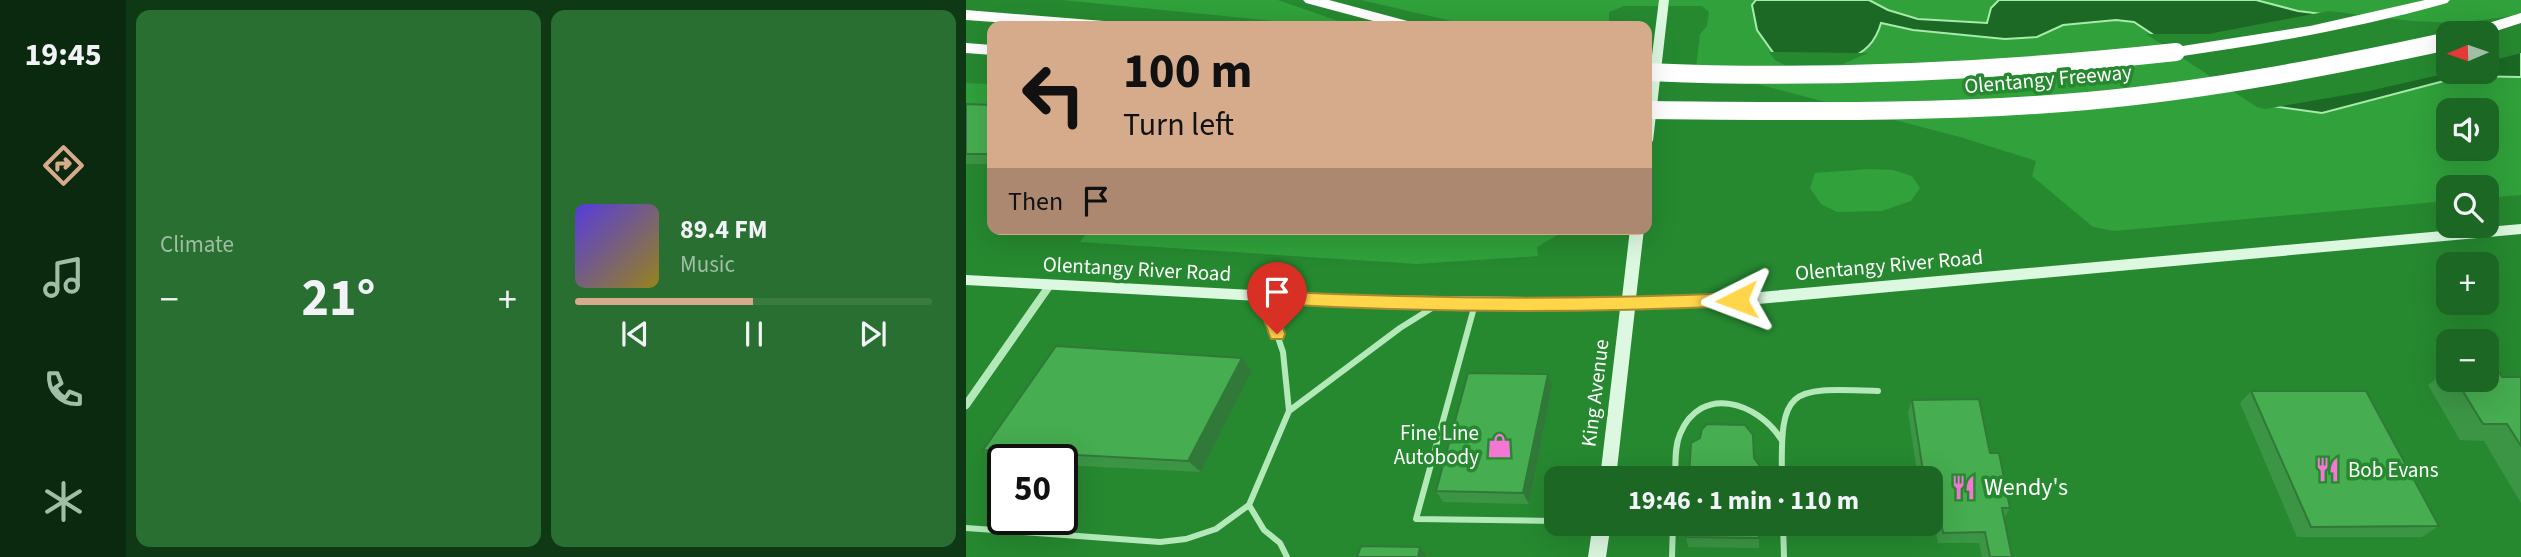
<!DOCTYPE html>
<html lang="en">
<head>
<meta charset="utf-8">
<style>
  body { margin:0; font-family:"Source Sans 3",sans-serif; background:#296f31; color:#f1f3f6; height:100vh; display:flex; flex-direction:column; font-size:26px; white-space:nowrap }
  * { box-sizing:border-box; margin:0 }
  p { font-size:23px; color:#a0bea6 }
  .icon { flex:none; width:38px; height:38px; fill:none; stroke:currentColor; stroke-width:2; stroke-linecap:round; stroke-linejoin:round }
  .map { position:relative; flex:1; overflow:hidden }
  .details { display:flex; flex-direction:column; gap:10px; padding:10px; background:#0f3914; width:840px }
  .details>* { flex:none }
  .guide { position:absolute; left:21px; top:21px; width:665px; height:214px; border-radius:14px; box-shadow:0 7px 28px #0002; background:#d6ab8b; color:#111; overflow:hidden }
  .needle { width:46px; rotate:268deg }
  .fabs { position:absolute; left:1470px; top:21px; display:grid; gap:14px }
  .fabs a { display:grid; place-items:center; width:63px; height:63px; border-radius:14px; background:#1c6724; box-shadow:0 7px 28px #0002; font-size:35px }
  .speed { position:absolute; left:21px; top:444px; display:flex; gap:14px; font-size:35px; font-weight:700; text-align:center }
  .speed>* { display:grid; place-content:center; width:91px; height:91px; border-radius:50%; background:#1c6724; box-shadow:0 7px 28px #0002; line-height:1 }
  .speed .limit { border:4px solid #111; border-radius:10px; background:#fff; color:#111 }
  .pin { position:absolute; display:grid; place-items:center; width:60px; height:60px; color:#fff; margin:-72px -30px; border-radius:50% 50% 50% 0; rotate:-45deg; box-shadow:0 0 7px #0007 }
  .pin .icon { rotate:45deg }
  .me { position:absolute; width:77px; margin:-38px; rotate:267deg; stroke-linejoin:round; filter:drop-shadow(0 0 5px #0008) }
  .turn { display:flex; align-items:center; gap:24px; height:147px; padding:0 21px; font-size:32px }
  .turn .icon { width:91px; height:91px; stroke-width:2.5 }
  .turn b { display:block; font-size:49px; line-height:60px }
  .then { display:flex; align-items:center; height:66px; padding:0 21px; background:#0003; gap:14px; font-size:26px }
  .big { font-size:52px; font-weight:700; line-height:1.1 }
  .details .tile { flex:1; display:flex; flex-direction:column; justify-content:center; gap:10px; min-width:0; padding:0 24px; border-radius:14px; background:#296f31 }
  .song { display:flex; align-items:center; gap:21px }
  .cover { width:84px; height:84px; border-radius:10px; background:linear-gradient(135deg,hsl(250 70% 55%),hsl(50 70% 35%)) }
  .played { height:7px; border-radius:4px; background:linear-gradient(90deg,#d6ab8b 50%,#3a7b41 50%) }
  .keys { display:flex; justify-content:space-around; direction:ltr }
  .heat { display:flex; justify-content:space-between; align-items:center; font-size:38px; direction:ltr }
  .details .tiles { flex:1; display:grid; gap:10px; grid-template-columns:repeat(2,1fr) }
  .trip { position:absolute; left:578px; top:466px; width:399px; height:70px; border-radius:14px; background:#1c6724; box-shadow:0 7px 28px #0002; font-weight:700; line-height:70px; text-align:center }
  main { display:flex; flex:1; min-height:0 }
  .dock { display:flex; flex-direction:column; width:126px; justify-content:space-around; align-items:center; background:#0b290e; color:#a0bea6 }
  .dock .icon { width:49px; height:49px }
  .dock .on { color:#d6ab8b }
  .dock b { font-size:32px; color:#f1f3f6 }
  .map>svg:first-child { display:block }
</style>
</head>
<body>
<main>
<nav class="dock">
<b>19:45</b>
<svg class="icon on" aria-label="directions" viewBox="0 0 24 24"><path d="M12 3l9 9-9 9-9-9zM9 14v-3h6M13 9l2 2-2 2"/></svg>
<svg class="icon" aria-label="music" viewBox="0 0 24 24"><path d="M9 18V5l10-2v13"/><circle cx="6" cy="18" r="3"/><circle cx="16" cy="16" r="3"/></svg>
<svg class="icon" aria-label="phone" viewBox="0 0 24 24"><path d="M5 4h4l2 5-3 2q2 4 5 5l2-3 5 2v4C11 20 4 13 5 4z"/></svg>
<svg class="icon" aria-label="climate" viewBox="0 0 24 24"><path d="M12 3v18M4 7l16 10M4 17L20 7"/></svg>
</nav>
<section class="details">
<div class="tiles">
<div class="tile"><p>Climate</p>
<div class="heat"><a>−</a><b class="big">21°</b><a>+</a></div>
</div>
<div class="tile">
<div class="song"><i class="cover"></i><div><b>89.4 FM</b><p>Music</p></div></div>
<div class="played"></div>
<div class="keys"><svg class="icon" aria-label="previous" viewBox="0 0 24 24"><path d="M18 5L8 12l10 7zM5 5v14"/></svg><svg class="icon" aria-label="pause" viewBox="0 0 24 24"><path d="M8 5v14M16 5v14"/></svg><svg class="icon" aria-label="next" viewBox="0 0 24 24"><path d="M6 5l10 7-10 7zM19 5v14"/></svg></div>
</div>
</div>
</section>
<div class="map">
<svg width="1555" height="557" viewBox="0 0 1555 557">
  <rect width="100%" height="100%" fill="#268930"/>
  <path fill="#30a13b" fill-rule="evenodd" d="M96 0H312L378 23 373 26H358Z
    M395 0H790L786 6 876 61C897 52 909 46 914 23L1071 37 1097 25 1150 20 1168 22 1292 104 1356 113 1497 76 1555 77V195L1521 198V187H1482V201L1148 231 1127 227 1066 176 1070 161 994 137 730 68 734 34 741 26 743 12 736 6H658L643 12V26H507ZM1482 110H1521V149H1482Z
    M903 0H1033L1025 8 1021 23C980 24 939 19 903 0Z
    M1290 0H1555V18C1534 21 1512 26 1491 26 1429 29 1350 16 1290 0Z
    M0 83 26 84V109L0 108Z
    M904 169 927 170 946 176 954 188 945 201 916 211 871 212 855 204 844 188 849 173Z
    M124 229H602L571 247 572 256 451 264 114 242Z"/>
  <path fill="#1b6924" stroke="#a7eaac" stroke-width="2" fill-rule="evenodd" d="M790 0H903L922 10 952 19 1021 23 1025 8 1033 0H1290L1332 11 1445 25 1492 26 1555 18V77L1497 76 1356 113 1292 104 1168 22 1150 20 1097 25 1071 37 1039 39 947 30 915 23C901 73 851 60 811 58L791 30 786 5ZM1482 33H1521V72H1482Z"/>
  <path fill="#268930" d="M1363 11 1446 21 1492 23 1555 15V53L1521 62V33H1482V72H1486L1403 91 1299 109 1291 107 1180 34H1242Z
    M803 52 902 53 877 64 822 67 809 60Z"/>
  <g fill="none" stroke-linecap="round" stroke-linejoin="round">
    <path stroke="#b3e9b8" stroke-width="6" d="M509 304 450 519 590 521
      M323 411 434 328 474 303
      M709 478C710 464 708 448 714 434 735 384 791 402 815 439
      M816 478C814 386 823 388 912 391
      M283 505 298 530 314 543 321 557
      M817 523 818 557
      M0 528 194 542 220 539 250 529 283 505 323 411 317 352 298 297
      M706 557 707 523"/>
    <path stroke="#b3e9b8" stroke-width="8" d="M0 405 84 285"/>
    <path fill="#ddf8e0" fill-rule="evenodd" d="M693 0H703L687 141 681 145V95Z
      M1555 224V234L771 306 669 309 650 478H634L654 309 385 306 0 285V275L385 295 656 298 664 229H678L670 298 771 294Z
      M627 523H645L640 557H622Z"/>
    <path fill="#fff" fill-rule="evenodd" d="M337 0H363L449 23 451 26H426L340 3Z
      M1459 0H1484L1481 3C1392 28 1302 44 1210 57L1202 52 1210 47 1344 26Z
      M0 10 138 21 146 26H82L0 20Z
      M1555 13V23L1521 34 1498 33 1500 30Z
      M0 43 26 45V55L0 53Z"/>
    <path stroke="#fff" stroke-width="18" d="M681 72C858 80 1034 71 1210 52
      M681 110C828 111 975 114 1121 101 1243 90 1362 67 1482 41"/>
  </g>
  <path fill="#3c9545" d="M0 104 26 105V164H0Z
    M1482 369V380H1521L1555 377V503L1518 441 1494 440 1462 385Z
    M286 371 235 472 96 465V460H37V462L35 461 17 450Z
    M586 387 563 504 477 502 470 491Z
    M1285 391 1473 526 1456 537H1331L1274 403Z
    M946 400 1024 453 1044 508 1038 518 1046 557H1016L1013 543H972L964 496V478H952L942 412Z
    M720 537 793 538V548L722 547Z"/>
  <path fill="#317938" d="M276 358 286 371 235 472 222 461Z
    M582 374 586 387 563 504 557 493Z
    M454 547 460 555V557H452Z"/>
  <path fill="#46ad50" stroke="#317938" stroke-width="2" d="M0 104 26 105V154H0Z
    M90 346 276 358 222 461 17 450Z
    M1521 369H1531L1536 377H1555V446L1541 424H1517L1490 380H1521Z
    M502 373 582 374 557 493 470 491Z
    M1285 391H1400L1473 526 1345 527Z
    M1013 399 1024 453H1033L1044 508H1036L1046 557H1024L1019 532 977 533 968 482H964V478H958L946 400Z
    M741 424 779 425 787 435 788 458 793 465V478H723L725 443 734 438 736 429Z
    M721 523H793V538L720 537Z
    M395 546 454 547 452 557H391Z"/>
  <path fill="#ffd54a" stroke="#a68a30" stroke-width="2" d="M298 291C456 299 613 300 771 293L779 300 771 306C617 313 463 313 309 304L319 334 317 339H305L303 334 290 297Z"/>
  <defs>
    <symbol id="shop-bare" viewBox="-9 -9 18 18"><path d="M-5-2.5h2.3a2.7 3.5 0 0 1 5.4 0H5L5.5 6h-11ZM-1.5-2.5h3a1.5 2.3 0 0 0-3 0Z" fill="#f377d3" stroke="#268930" stroke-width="2.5" paint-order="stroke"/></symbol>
    <symbol id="restaurant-bare" viewBox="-9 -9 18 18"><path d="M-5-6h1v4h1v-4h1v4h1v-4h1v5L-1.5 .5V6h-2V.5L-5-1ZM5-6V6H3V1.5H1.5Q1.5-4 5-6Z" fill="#f377d3" stroke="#268930" stroke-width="2.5" paint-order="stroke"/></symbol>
  </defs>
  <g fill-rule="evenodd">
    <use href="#shop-bare" x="516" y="428" width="35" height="35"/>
    <use href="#restaurant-bare" x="1344" y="452" width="35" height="35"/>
    <use href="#restaurant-bare" x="980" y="470" width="35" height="35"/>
  </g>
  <g text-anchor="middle" stroke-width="7" stroke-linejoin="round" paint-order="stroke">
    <g font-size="21" fill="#fff" stroke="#268930">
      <text transform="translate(1082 79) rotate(-5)" y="7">Olentangy Freeway</text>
      <text transform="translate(923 265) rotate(-5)" y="7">Olentangy River Road</text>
      <text transform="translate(171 269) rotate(3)" y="7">Olentangy River Road</text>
      <text transform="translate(629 393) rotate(-83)" y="7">King Avenue</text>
    </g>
    <g font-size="21" fill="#fff" stroke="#268930" text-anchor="end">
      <text x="513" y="440">Fine Line<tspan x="513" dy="24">Autobody</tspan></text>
      <text x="1382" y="477" text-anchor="start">Bob Evans</text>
    </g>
    <g font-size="24" fill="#fff" stroke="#268930" text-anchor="start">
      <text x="1018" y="495">Wendy's</text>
    </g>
  </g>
</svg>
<div class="fabs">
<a><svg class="needle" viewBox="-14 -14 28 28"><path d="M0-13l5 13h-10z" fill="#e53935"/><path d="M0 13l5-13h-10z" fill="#a0bea6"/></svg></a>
<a><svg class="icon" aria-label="sound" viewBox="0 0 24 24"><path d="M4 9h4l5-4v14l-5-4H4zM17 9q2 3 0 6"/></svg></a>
<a><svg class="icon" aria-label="search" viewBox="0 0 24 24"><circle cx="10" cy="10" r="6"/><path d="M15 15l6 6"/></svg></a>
<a>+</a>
<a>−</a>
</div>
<div class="speed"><div class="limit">50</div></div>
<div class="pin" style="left:311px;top:334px;background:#d93025"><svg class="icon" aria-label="arrive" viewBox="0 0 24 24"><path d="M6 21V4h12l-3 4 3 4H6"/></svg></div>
<svg class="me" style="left:771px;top:300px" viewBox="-20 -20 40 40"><path d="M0-17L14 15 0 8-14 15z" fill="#ffd54a" stroke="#fff" stroke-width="4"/></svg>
<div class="trip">19:46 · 1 min · 110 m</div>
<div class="guide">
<div class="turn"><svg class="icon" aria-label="left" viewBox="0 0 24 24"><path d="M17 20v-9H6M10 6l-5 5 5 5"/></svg><div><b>100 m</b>Turn left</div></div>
<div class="then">Then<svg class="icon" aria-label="arrive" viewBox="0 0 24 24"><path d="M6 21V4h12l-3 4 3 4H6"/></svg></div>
</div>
</div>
</main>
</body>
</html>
